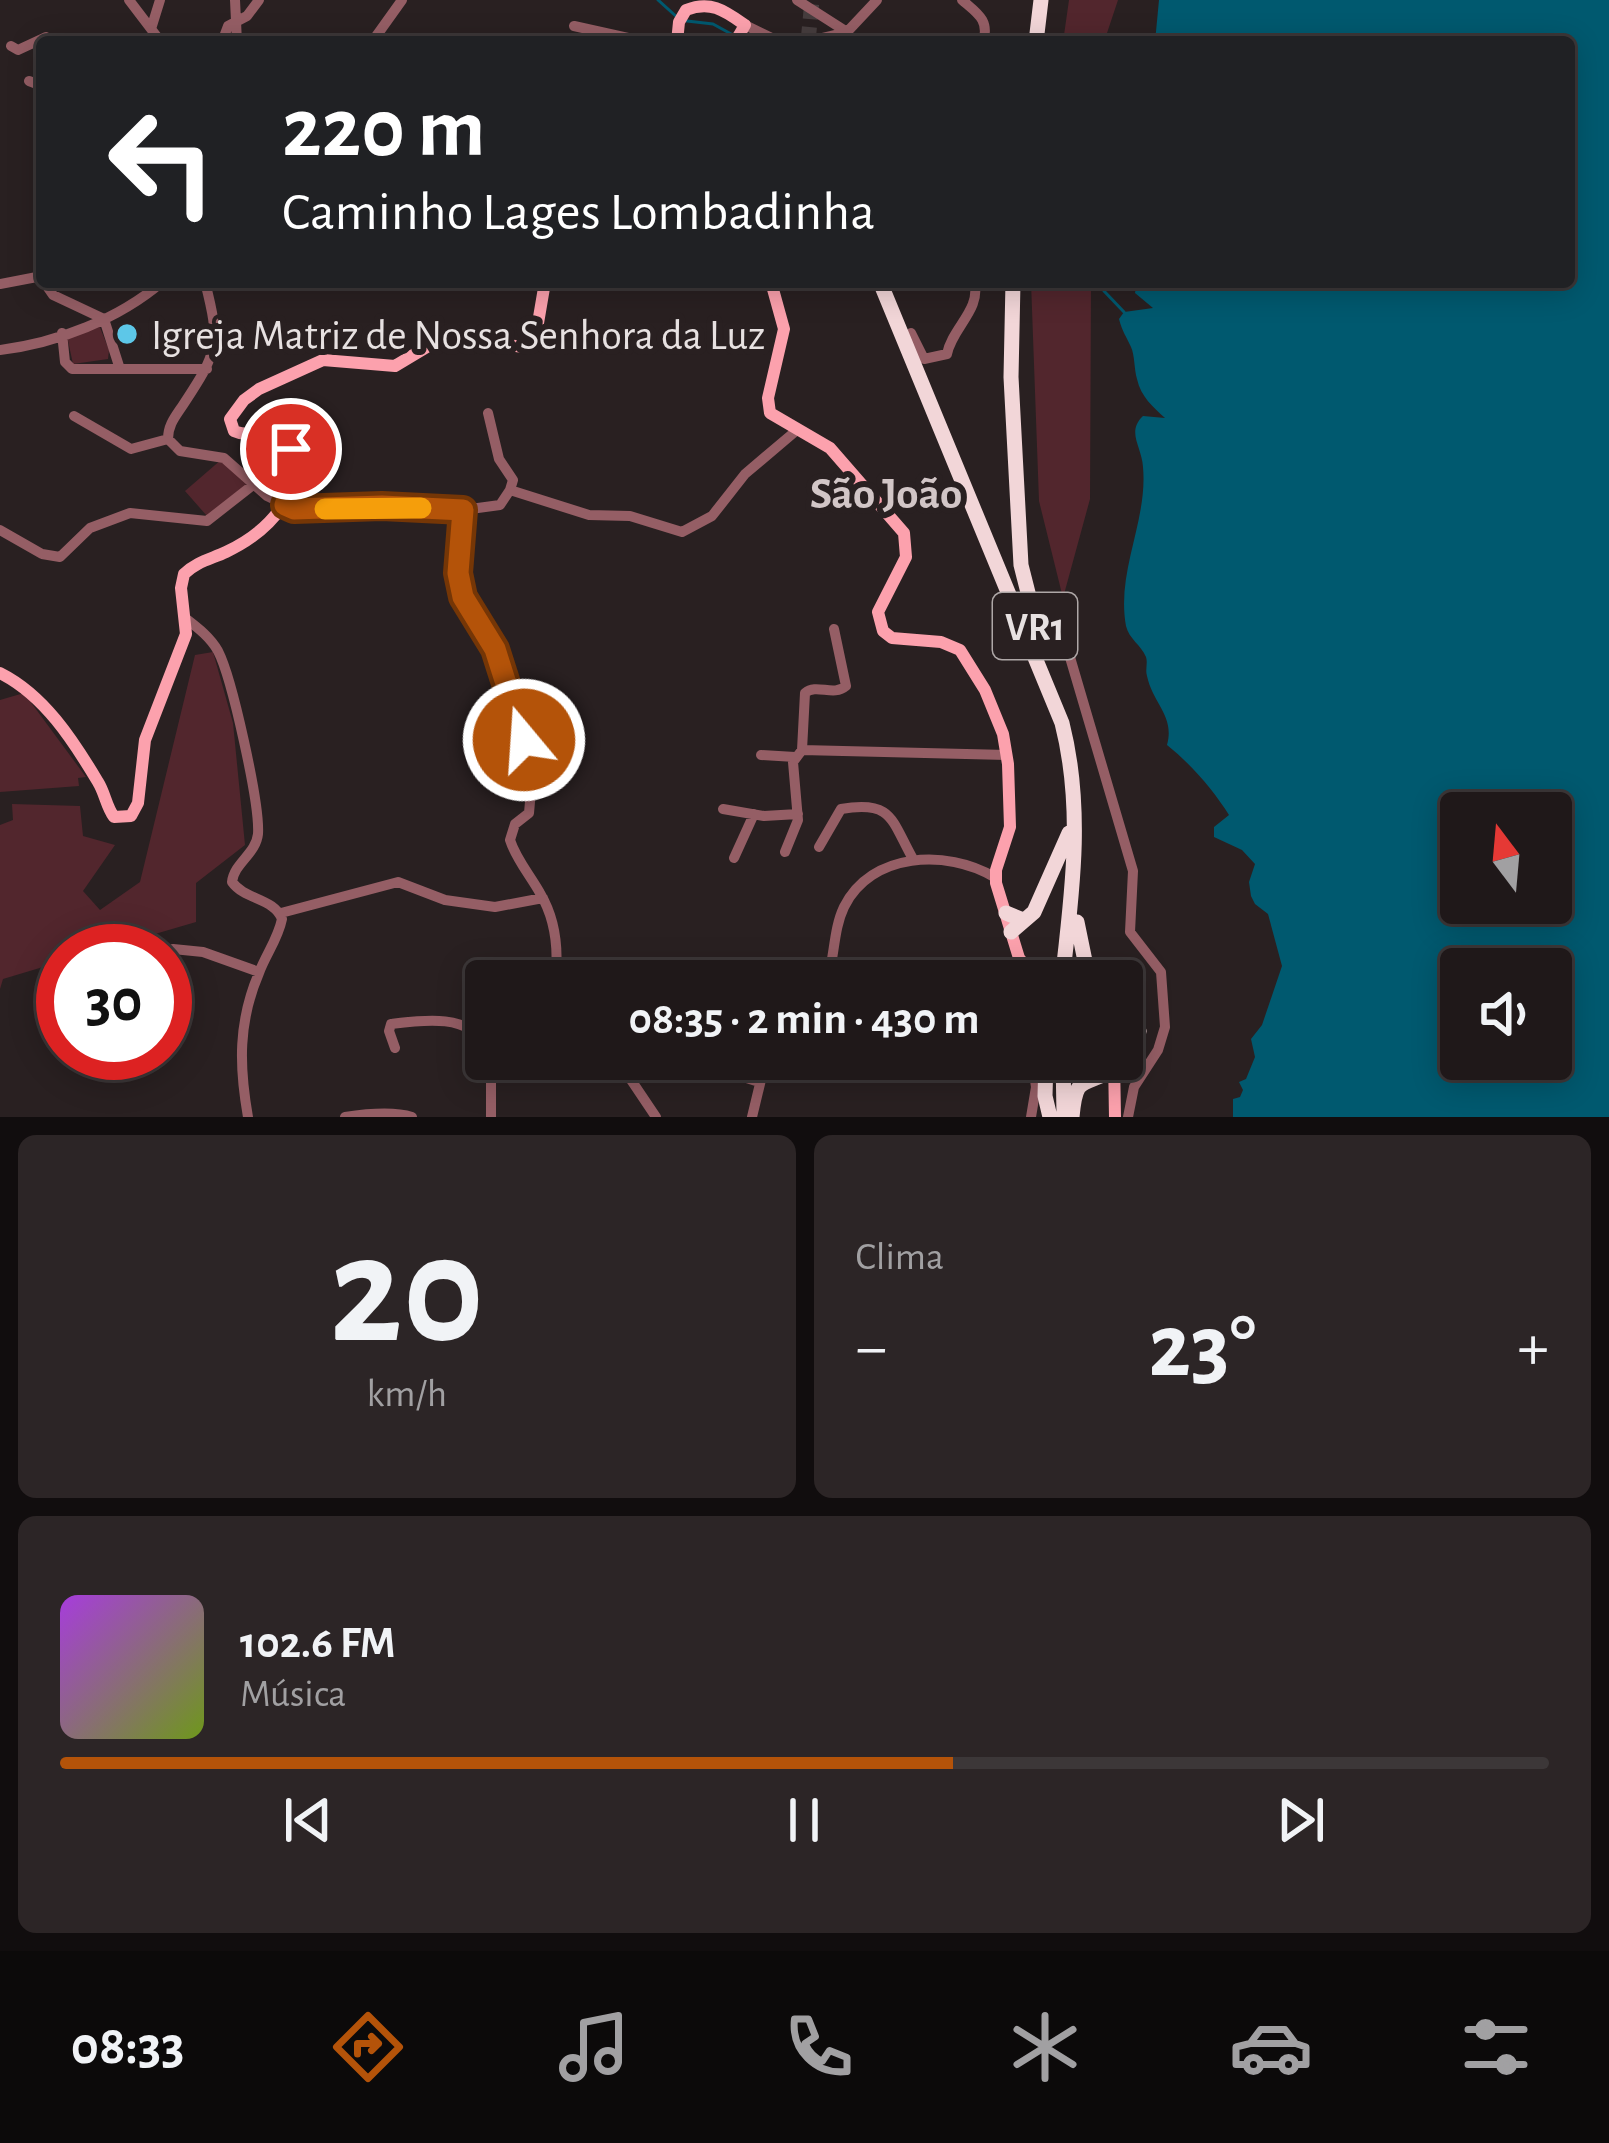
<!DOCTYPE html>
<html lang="pt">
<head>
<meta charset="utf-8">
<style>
  body { margin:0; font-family:"Alegreya Sans",sans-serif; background:#2c2526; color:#f1f3f6; height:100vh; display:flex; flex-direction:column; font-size:45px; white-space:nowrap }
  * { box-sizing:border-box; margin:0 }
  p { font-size:39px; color:#a1a0a2 }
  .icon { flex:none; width:66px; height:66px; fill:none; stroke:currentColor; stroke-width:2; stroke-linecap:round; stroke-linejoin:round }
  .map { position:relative; height:1117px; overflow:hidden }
  .sheet { display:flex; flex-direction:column; gap:18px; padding:18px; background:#110d0e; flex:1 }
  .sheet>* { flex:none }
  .hud { position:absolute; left:36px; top:36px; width:1539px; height:252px; border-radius:12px; box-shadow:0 6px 30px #0003,0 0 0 3px #3c3738; background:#202124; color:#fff; overflow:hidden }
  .needle { width:78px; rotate:344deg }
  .buttons { position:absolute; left:1440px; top:792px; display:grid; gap:24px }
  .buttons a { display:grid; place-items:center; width:132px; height:132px; border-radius:12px; background:#1f1819; box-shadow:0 6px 30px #0003,0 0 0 3px #3c3738; font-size:60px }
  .speed { position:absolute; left:36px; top:924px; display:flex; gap:24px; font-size:60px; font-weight:700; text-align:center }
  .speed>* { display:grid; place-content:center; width:156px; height:156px; border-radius:50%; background:#1f1819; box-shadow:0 6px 30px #0003,0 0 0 3px #3c3738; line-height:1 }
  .speed .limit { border:18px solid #d22; background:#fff; color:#111 }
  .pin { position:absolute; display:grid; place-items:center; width:102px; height:102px; color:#fff; margin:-51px; border:6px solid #fff; border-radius:50%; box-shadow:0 3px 12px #0007 }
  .me { position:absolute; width:132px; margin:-66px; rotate:342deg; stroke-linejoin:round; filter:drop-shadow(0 0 9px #0008) }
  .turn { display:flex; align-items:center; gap:42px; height:252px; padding:0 48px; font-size:54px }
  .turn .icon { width:156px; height:156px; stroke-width:2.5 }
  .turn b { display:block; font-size:84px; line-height:102px }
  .big { font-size:90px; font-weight:700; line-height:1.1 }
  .sheet .tile { flex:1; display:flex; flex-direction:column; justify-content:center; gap:18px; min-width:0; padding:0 42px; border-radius:18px; background:#2c2526 }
  .sheet .dial { align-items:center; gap:0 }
  .dial b { font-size:156px; line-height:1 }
  .song { display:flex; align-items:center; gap:36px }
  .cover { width:144px; height:144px; border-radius:18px; background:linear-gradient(135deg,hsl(280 70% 55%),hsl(80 70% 35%)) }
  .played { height:12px; border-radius:6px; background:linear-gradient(90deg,#b45309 60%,#3c3738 60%) }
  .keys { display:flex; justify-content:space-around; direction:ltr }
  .heat { display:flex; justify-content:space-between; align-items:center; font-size:66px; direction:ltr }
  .sheet .tiles { flex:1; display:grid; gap:18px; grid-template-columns:1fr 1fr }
  .tile:last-child { grid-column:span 2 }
  .trip { position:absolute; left:465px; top:960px; width:678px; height:120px; border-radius:12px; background:#1f1819; box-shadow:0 6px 30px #0003,0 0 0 3px #3c3738; font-weight:700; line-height:120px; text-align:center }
  .dock { display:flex; height:192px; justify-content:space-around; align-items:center; background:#0c0a0a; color:#a1a0a2 }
  .dock .icon { width:84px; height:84px }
  .dock .current { color:#b45309 }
  .dock b { font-size:54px; color:#f1f3f6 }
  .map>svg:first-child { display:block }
</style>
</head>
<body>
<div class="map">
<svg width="1609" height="1117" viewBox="0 0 1609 1117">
  <rect width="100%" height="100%" fill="#292021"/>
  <path fill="#52262d" d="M1069 0H1118L1104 42H1063Z
    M1031 282H1091L1090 499 1063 598 1039 501Z
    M99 325 109 350 108 359 73 364 67 336Z
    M222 459 247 484 207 516 185 491Z
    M213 652 233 723 245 845 196 883V922L97 951H63V961L3 979 0 989V825L13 820 12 804 80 806 83 836 115 845 83 891 100 910 140 882 195 655Z
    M24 693 86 777 78 778 79 786 0 792V700Z"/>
  <path fill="#00596f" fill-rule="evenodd" d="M1159 0H1609V1117H1233V1099L1240 1097 1243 1090 1239 1082 1246 1079 1255 1057 1251 1039 1262 1025 1282 966 1268 914 1255 904 1251 896 1249 882 1255 864 1242 850 1214 837V827L1229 815C1214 791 1191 764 1167 745 1175 716 1153 704 1147 676 1145 670 1148 663 1146 657 1141 645 1129 639 1126 626 1116 571 1148 521 1143 467 1142 447 1126 432 1143 416L1165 418C1153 407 1141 397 1137 379 1134 369 1135 356 1131 347 1127 338 1122 331 1119 319L1124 312 1153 308 1135 293 1137 282H1569V42H1155ZM1551 813V903H1461V813ZM1551 969V1059H1461V969Z"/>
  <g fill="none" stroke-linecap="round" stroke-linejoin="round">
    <path stroke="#00596f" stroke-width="3" d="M658 0 678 18
      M687 21 713 24 733 35
      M743 42H744
      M1101 282 1104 291 1124 312"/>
    <path stroke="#463d3e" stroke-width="15" stroke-dasharray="15 8" stroke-linecap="butt" d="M808 42 812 0"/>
    <path stroke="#955e65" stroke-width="10" d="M129 0 161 42
      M235 0 237 42
      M797 0 847 32
      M962 0C977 13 990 20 983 42
      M745 25 780 42
      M574 26 646 42
      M151 29 160 0
      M983 41 1006 38 1010 42
      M222 42 228 26 247 16 259 0
      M372 42 402 0
      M805 42 847 32 877 0
      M11 46 18 50 46 37 55 42
      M29 81 42 86
      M44 282 53 295 104 319 119 366
      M0 284 42 276
      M62 333 65 362 72 369H207
      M911 333 924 359 947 354C952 328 982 309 974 282
      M0 350C57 343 119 319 162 282
      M488 413 499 459 513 480 510 490
      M74 416 131 449 168 439C168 425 175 417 183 405 218 352 221 344 205 282
      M168 439 180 451 224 458 267 496 294 509 381 506 463 510 458 573 462 597 495 649 533 768 529 813 515 824 510 840C516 859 530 875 540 893 556 920 559 950 555 981
      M463 510 500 505 510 490 589 515 630 516 682 532 712 516 745 474 797 430
      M0 530 42 554 60 557 90 528 130 513 207 521 253 485
      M185 618C198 628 210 637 218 651 232 678 260 804 258 834 256 854 234 863 232 882 245 900 274 898 282 919 278 939 266 954 259 973 238 1022 239 1066 248 1117
      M1059 620 1133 871 1130 932 1161 972 1165 1027 1158 1050 1134 1087 1128 1117
      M802 750 805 693C817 683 833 697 846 686L834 629
      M761 755 795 757
      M723 809 764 816 798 814
      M819 847 841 809C893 800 891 820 913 859
      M785 852 798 820 793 762 802 750 1007 755
      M734 858 754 814
      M281 913 398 882 445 900 495 907 543 898
      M165 957 173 949 203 952 259 972
      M827 981C835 957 833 930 844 907 871 852 947 849 994 877
      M50 1001 63 997
      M395 1048 389 1031 391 1024C422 1020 470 1013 486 1047
      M491 1059V1117
      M617 1059 656 1117
      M687 1059 759 1082
      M345 1117C365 1114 393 1111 412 1117
      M752 1117 766 1059
      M1031 1117 1036 1087 1032 1059"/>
    <path stroke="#fca1ad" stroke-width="12" d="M677 42 679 22 686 10C711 0 725 11 745 25L735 42
      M771 282 784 329 768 398 770 413 830 448 904 533 906 557 878 612 883 631 892 638 941 642 960 650 985 690 1003 734 1008 764 1010 827 996 870V883L1019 958 1030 972 1046 981
      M0 673C44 695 73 740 98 782 105 793 106 806 114 817L131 816 138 803 145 740 186 634 181 588 184 574C196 562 211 559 226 552 270 531 311 489 286 438 269 427 251 439 234 431L230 419 244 400 259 389 323 360 395 366 435 342 454 338 523 347 537 329 545 282
      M1114 1059 1115 1117"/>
    <path stroke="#f2d6d8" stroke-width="15" d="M1036 42 1041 0
      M880 282 1062 723C1084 809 1072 894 1062 981
      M1013 282 1011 377 1021 565 1039 636
      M1006 913 1023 920
      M1077 922 1085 961 1111 981
      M1011 932 1034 912 1069 833
      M1122 993 1139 1031 1122 1049
      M1046 1059 1045 1096 1050 1117
      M1063 1059 1064 1114
      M1072 1117C1076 1074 1082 1087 1114 1070"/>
  </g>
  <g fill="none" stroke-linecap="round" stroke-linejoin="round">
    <defs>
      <path id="route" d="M291 449 293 481 285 505 294 509 382 506 463 510 458 573 463 597 495 649 524 740"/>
    </defs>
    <use href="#route" stroke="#753606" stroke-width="30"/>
    <use href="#route" stroke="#b45309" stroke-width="21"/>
    <path stroke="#f59e0b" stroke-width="21" d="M325 509 421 508"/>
  </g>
  <circle fill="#5dc7e8" stroke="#292021" stroke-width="4.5" cx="127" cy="334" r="12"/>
  <g text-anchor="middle" stroke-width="12" stroke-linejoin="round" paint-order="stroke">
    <rect fill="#292021" stroke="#aea7a7" stroke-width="3" x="993" y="593" width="84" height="66" rx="9"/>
    <g font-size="39" font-weight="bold" fill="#e7e1e1">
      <text x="1035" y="640">VR1</text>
    </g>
    <g font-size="42" fill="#e7e1e1" stroke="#292021" text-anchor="start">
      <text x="151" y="349">Igreja Matriz de Nossa Senhora da Luz</text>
    </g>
    <g font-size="45" font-weight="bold" fill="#d2c6c7" stroke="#292021">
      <text x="886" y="508">São João</text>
    </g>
  </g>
</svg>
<div class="buttons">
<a><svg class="needle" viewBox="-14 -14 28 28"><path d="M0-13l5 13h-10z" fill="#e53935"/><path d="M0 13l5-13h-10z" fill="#a1a0a2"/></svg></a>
<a><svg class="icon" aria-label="sound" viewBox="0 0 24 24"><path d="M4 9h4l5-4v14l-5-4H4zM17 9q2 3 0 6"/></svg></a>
</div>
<div class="speed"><div class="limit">30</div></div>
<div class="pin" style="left:291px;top:449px;background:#d93025"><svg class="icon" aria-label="arrive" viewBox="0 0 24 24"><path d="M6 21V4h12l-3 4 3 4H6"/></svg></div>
<svg class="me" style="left:524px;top:740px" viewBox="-20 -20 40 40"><circle r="17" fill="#b45309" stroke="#fff" stroke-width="3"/><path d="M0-11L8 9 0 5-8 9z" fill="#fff"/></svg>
<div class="trip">08:35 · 2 min · 430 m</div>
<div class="hud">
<div class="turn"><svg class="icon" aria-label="left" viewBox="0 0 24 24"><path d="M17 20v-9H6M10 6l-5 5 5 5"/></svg><div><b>220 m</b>Caminho Lages Lombadinha</div></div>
</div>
</div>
<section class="sheet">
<div class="tiles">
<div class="tile dial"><b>20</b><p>km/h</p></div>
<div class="tile"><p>Clima</p>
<div class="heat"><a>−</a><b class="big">23°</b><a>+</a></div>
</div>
<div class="tile">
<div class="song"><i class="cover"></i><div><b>102.6 FM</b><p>Música</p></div></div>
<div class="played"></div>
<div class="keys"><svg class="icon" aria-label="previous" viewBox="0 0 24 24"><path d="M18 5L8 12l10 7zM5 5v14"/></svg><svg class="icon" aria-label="pause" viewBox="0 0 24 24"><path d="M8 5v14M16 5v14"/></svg><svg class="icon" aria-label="next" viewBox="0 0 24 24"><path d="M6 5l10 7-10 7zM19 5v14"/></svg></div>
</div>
</div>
</section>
<nav class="dock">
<b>08:33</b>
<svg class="icon current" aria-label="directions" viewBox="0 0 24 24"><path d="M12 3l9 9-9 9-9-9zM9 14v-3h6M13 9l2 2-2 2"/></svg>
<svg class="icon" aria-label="music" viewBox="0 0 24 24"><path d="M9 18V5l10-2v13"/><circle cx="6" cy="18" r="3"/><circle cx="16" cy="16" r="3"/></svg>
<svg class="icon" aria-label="phone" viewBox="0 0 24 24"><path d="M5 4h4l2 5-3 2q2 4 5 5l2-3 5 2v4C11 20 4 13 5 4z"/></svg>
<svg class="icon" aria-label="climate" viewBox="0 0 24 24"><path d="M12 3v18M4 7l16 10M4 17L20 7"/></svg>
<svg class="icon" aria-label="car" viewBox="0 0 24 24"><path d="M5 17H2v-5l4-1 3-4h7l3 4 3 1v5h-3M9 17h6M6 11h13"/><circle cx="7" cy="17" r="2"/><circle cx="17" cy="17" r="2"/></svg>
<svg class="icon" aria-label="filters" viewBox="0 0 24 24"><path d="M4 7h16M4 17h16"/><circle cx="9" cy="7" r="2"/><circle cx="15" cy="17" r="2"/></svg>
</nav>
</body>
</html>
